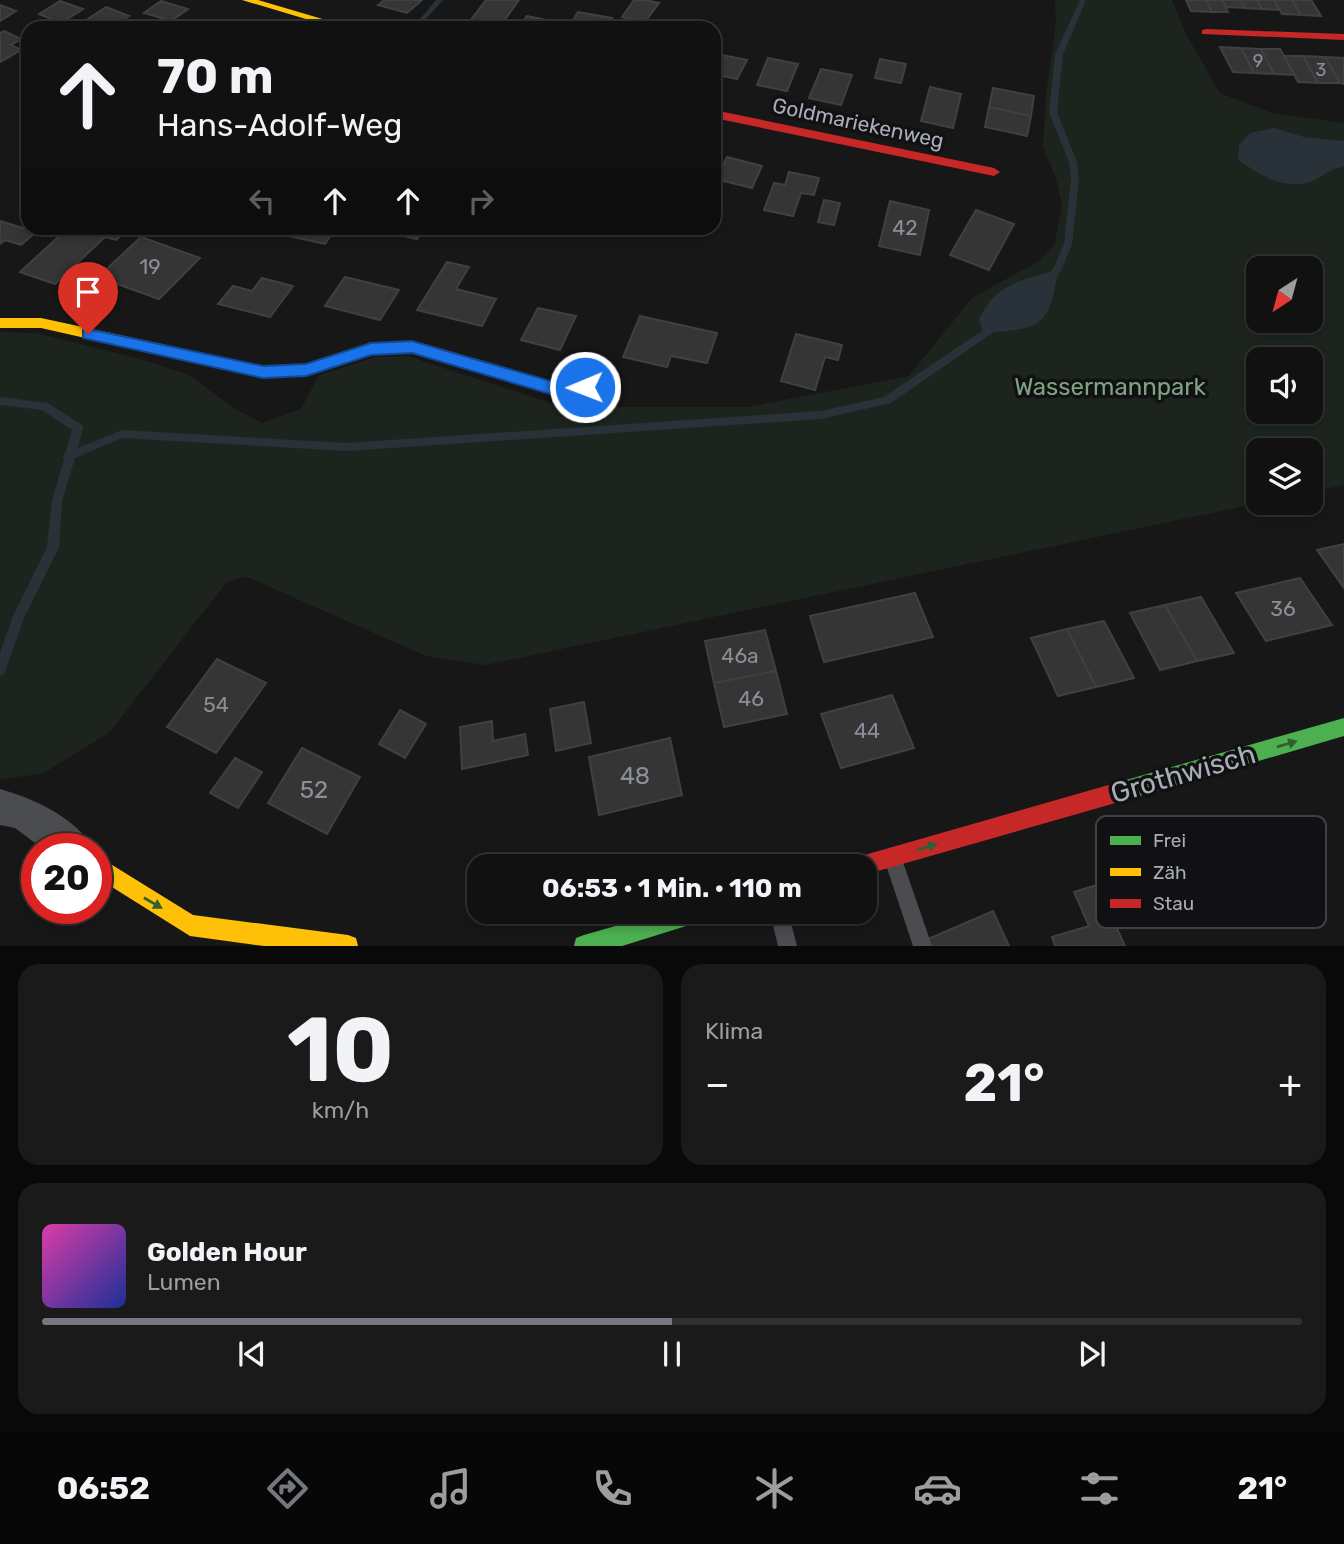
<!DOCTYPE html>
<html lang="de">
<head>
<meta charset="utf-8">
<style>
  body { margin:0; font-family:Rubik,sans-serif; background:#1a1a1a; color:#f1f3f6; height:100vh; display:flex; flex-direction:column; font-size:26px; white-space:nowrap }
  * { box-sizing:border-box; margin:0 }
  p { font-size:23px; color:#9c9d9f }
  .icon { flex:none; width:38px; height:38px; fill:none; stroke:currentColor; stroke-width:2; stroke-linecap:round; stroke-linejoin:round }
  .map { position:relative; height:946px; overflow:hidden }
  .side { display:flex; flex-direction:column; gap:18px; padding:18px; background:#090909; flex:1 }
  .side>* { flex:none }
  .top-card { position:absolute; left:21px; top:21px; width:700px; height:214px; border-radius:21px; box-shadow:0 4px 10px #0003,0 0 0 2px #303131; background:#111; color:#f1f3f6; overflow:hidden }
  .needle { width:46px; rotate:216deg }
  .controls { position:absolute; left:1246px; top:256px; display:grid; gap:14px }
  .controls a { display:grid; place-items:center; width:77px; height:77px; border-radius:14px; background:#111; box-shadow:0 4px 10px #0003,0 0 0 2px #303131; font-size:35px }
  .speed { position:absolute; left:21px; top:833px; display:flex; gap:14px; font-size:35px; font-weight:700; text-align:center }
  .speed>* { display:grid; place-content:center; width:91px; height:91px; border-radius:50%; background:#111; box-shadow:0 4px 10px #0003,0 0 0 2px #303131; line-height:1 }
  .speed .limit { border:10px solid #d22; background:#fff; color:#111 }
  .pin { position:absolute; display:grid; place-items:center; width:60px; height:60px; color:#fff; margin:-72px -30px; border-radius:50% 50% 50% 0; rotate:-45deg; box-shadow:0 0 7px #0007 }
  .pin .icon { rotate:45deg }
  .me { position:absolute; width:77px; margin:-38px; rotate:269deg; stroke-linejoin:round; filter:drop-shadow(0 0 5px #0008) }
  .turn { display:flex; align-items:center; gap:24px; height:147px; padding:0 21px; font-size:32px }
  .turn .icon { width:91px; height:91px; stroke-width:2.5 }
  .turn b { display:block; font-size:49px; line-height:60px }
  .lanes { display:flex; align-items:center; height:66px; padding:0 21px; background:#0003; justify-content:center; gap:35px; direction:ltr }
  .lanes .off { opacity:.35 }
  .big { font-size:52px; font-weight:700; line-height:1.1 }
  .side .card { flex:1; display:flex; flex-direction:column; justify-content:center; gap:10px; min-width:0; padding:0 24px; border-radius:21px; background:#1a1a1a }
  .side .dial { align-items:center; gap:0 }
  .dial b { font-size:91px; line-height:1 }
  .song { display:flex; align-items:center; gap:21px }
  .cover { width:84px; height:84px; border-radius:10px; background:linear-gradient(135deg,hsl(320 70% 55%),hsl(230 70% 35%)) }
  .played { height:7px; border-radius:4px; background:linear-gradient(90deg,#757880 50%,#303131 50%) }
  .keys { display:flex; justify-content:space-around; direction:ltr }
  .heat { display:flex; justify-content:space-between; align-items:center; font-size:38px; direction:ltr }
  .side .tiles { flex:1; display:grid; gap:18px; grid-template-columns:1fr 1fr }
  .card:last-child { grid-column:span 2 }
  .trip { position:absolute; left:467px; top:854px; width:410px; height:70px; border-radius:21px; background:#111; box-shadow:0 4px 10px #0003,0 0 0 2px #303131; font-weight:700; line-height:70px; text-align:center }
  .tabs { display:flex; height:112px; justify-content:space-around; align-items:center; background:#070707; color:#9c9d9f }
  .tabs .icon { width:49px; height:49px }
  .tabs .current { color:#757880 }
  .tabs b { font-size:32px; color:#f1f3f6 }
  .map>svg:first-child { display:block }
</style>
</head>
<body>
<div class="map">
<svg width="1344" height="946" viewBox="0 0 1344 946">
  <rect width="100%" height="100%" fill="#171717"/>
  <path fill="#1d241e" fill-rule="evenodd" d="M1055 0H1172L1186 34 1220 93 1272 113 1344 123V485L1311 492V450H1258V502H1264L485 665 426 656 245 576 226 583 110 732 42 774 0 779V332L36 333 144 360 189 375 234 408 262 423 301 409 319 375 376 357 407 356 584 414 611 407H748L909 376 972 298 1039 261 1054 245 1062 205 1056 178 1043 147 1046 95 1056 22ZM1258 268H1311V320H1258ZM1258 359H1311V411H1258Z"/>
  <path fill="#2a3239" d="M1274 128 1304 137 1344 141V167C1330 168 1327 174 1315 180 1286 192 1262 176 1238 160L1239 145 1250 133Z
    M1058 269C1050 328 1040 329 984 333L979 320C995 283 1022 281 1058 269Z"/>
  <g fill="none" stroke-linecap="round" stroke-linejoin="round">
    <path fill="#2a3239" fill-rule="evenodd" d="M436 0H443L424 21H420V19Z
      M1080 0H1086L1063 54 1057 112 1077 162 1079 179 1072 244 1061 271 1052 281 1049 282 1045 279 1054 267 1064 244 1071 179 1069 162 1049 112 1055 54Z
      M995 322 1000 326 998 329 891 403 821 419 347 451 122 438 75 458 62 501 59 547 24 618 4 674 0 676V653L13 616 47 547 52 501 64 459 63 456 66 452 72 430 42 410 0 405V397L48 403 82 425 83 428 78 448 122 430 347 443 821 411 884 397Z"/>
  </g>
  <path fill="#353536" stroke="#3f4043" stroke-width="2" d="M384 0H422L407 13 378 5Z
    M486 0H519L499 28 466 26Z
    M634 0H645L659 3 645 22 622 17Z
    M1186 0H1206L1212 12 1191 11Z
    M1206 0H1222L1228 12H1212Z
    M1222 0H1240L1245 8 1226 7Z
    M1240 0H1257L1262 9 1245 8Z
    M1257 0H1274L1279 10 1262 9Z
    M1274 0H1292L1301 15 1282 14Z
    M1292 0H1311L1321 16 1301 15Z
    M60 1 83 9 61 23 39 14Z
    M161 1 188 9 171 21 144 13Z
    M0 5 16 11 0 21Z
    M106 7 129 16 111 28H74Z
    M578 12 612 18 606 28 569 26Z
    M527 16 556 22 552 28H518Z
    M4 31 21 39 11 45 21 50 0 62V33Z
    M1220 47 1241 48 1254 73 1233 72Z
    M1241 48 1261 49 1274 74 1254 73Z
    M1261 49H1280L1295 75 1274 74Z
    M717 54 747 60 737 79 714 74Z
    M1284 56H1303L1318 83 1298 82Z
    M1303 56 1325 57 1340 83H1318Z
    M1325 57 1344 58V84L1340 83Z
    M768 58 798 64 787 91 757 85Z
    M880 59 906 64 901 83 875 78Z
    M821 69 852 75 841 105 809 98Z
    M930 87 961 94 953 128 921 121Z
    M993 88 1034 96 1031 116 989 107Z
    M989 107 1031 116 1027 136 985 127Z
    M727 157 762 166 752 188 716 179Z
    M789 172 819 178 814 195 801 193 793 216 764 210 774 183 785 185Z
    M824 200 840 203 834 225 818 222Z
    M890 201 929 210 920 255 879 246Z
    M976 210 1014 224 989 270 950 255Z
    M0 221 36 232 21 245 5 240 0 244Z
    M68 228H129L116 240 105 237 55 284 20 272Z
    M290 228H336L325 244 284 235Z
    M372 228H425L417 239Z
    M141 237 200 258 159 299 98 277Z
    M447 262 469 267 456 289 496 299 482 326 417 310Z
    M345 277 399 290 380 320 325 306Z
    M262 278 293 286 270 317 218 304 233 286 252 291Z
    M538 308 576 316 560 350 521 340Z
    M640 316 717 333 707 363 671 356 667 367 623 357Z
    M796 334 842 345 838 360 825 357 815 390 781 381Z
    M1344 544V588L1317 550Z
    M1300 578 1332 625 1266 641 1236 593Z
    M915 593 933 637 824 662 810 616Z
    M1201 597 1234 653 1197 661 1165 605Z
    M1165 605 1197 661 1160 670 1130 613Z
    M1104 621 1134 678 1096 687 1067 629Z
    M1067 629 1096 687 1058 696 1031 638Z
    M765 630 776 671 714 683 705 641Z
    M217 659 266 683 216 753 167 727Z
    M776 671 787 714 724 727 714 683Z
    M892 695 914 748 841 768 821 714Z
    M584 702 591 743 556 751 550 709Z
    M400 710 426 724 405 758 379 744Z
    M492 721 493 741 525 734 528 755 462 769 460 727Z
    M670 738 682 795 599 815 589 757Z
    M302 748 360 777 327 834 268 803Z
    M235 758 262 772 238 808 210 793Z
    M1097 885 1125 946H1055L1052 937 1089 926 1074 892Z
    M993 911 1009 946H931L928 939Z"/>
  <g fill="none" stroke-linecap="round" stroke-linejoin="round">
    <path fill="#4b4c50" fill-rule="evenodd" d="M412 342 564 387 585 382 592 387 590 391 564 397 412 352 371 354 306 375 264 377 258 372 264 367 306 365 371 344Z
      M894 853 900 856 903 862 932 946H913L885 862 888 856Z
      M770 912H788L797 946H778Z"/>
    <path fill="#4b4c50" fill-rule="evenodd" d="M0 789C30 797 80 819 92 849H43L15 828 0 825Z"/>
    <path fill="#4caf50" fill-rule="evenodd" d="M1344 718V736L1119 802 1112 799 1109 792 1112 785 1119 782Z
      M664 912H709L706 919 699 922 622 946H574L576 938 584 935Z"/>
    <path fill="#ffc107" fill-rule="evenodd" d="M242 0H258L353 28H336Z
      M0 318H41L263 366 270 372 263 378 41 328H0Z
      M96 855 193 915 348 935 356 938 358 946H264L190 936 96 877Z"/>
    <path fill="#c62828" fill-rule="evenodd" d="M1206 29 1344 34V40L1202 34V30Z
      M714 110 994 168 1000 172 994 176 714 118Z
      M1119 782 1126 785 1129 792 1126 799 1119 802 864 875V866H851L854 859 861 856Z"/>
  </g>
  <defs><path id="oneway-solid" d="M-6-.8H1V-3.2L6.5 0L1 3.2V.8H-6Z" transform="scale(1.75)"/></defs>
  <g fill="#2e6032">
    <use href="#oneway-solid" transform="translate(1287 744) rotate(-16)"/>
    <use href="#oneway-solid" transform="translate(927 847) rotate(-16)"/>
    <use href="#oneway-solid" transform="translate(153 903) rotate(30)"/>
  </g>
  <path fill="#1a73e8" stroke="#114b97" stroke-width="2" d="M88 329 263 366 306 364 371 343 412 341 564 385 585 381 592 387 590 391 564 398 412 353 371 355 306 376 263 378 83 338V330Z"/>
  <g text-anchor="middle" stroke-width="7" stroke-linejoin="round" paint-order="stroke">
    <g font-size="18" fill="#8b8f98">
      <text x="1258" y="67">9</text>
      <text x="1321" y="76">3</text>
    </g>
    <g font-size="21" fill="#a8adb8" stroke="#111113">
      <text transform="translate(858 123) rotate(12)" y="7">Goldmariekenweg</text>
    </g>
    <g font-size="21" fill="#8b8f98">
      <text x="905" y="235">42</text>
      <text x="150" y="274">19</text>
      <text x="1283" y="616">36</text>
      <text x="740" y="663">46a</text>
      <text x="751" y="706">46</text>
      <text x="216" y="712">54</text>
      <text x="867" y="738">44</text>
    </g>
    <g font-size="24" fill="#7fa381" stroke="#111113">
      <text x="1110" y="395">Wassermannpark</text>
    </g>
    <g font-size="24" fill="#8b8f98">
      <text x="635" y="784">48</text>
      <text x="314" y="798">52</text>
    </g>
    <g font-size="28" fill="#a8adb8" stroke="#111113">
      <text transform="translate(1183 773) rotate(-16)" y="10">Grothwisch</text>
    </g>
  </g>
  <rect x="1096" y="816" width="230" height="112" rx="10" fill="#111113" stroke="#3e4045" stroke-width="2"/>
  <rect x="1110" y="836" width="31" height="9" fill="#4caf50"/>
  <rect x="1110" y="868" width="31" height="8" fill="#ffc107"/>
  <rect x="1110" y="899" width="31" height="9" fill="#c62828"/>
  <g font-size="19" fill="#a8adb8">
    <text x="1153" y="847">Frei</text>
    <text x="1153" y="879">Zäh</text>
    <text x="1153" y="910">Stau</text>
  </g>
</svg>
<div class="controls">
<a><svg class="needle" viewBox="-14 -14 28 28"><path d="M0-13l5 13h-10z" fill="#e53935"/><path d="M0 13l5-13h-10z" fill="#9c9d9f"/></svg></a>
<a><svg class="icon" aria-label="sound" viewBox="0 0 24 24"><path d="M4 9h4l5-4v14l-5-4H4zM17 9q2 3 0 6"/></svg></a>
<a><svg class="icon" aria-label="layers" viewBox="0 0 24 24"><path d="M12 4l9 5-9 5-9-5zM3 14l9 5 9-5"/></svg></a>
</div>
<div class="speed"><div class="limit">20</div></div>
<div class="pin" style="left:88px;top:334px;background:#d93025"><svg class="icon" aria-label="arrive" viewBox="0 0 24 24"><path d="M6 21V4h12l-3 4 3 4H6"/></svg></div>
<svg class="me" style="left:585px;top:387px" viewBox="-20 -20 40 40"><circle r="17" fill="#1a73e8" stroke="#fff" stroke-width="3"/><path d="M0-11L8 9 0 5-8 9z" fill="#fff"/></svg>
<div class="trip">06:53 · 1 Min. · 110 m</div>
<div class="top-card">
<div class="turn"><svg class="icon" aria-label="ahead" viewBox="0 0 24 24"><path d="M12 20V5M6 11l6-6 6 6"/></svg><div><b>70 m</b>Hans-Adolf-Weg</div></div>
<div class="lanes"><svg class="icon off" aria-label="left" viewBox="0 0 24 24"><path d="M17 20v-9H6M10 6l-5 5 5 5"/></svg><svg class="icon" aria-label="ahead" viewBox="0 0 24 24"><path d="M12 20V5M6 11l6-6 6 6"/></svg><svg class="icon" aria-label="ahead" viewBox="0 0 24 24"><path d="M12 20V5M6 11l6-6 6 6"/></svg><svg class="icon off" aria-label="right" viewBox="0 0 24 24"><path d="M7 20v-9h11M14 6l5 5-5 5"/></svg></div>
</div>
</div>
<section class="side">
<div class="tiles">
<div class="card dial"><b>10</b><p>km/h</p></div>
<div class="card"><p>Klima</p>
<div class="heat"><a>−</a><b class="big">21°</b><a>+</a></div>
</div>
<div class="card">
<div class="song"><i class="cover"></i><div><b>Golden Hour</b><p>Lumen</p></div></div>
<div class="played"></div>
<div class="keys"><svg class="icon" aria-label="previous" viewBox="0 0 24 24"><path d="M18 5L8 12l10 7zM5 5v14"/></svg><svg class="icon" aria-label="pause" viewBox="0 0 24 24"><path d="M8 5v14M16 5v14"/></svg><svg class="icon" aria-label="next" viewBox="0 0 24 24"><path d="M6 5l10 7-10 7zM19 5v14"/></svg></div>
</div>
</div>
</section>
<nav class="tabs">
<b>06:52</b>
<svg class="icon current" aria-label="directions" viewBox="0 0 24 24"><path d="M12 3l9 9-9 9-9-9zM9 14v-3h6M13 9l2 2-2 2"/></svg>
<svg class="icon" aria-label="music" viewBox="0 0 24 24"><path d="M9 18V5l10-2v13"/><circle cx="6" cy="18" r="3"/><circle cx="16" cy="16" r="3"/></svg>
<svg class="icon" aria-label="phone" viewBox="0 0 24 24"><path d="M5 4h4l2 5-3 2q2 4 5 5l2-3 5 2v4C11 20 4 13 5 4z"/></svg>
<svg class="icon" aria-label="climate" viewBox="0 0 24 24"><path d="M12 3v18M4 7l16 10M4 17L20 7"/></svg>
<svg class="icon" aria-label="car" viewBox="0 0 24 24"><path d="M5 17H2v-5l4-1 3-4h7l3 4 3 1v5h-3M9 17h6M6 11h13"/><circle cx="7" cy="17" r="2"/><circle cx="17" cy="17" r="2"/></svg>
<svg class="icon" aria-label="filters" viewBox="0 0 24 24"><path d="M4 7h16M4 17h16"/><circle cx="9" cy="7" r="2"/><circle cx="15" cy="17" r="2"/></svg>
<b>21°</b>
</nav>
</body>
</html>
